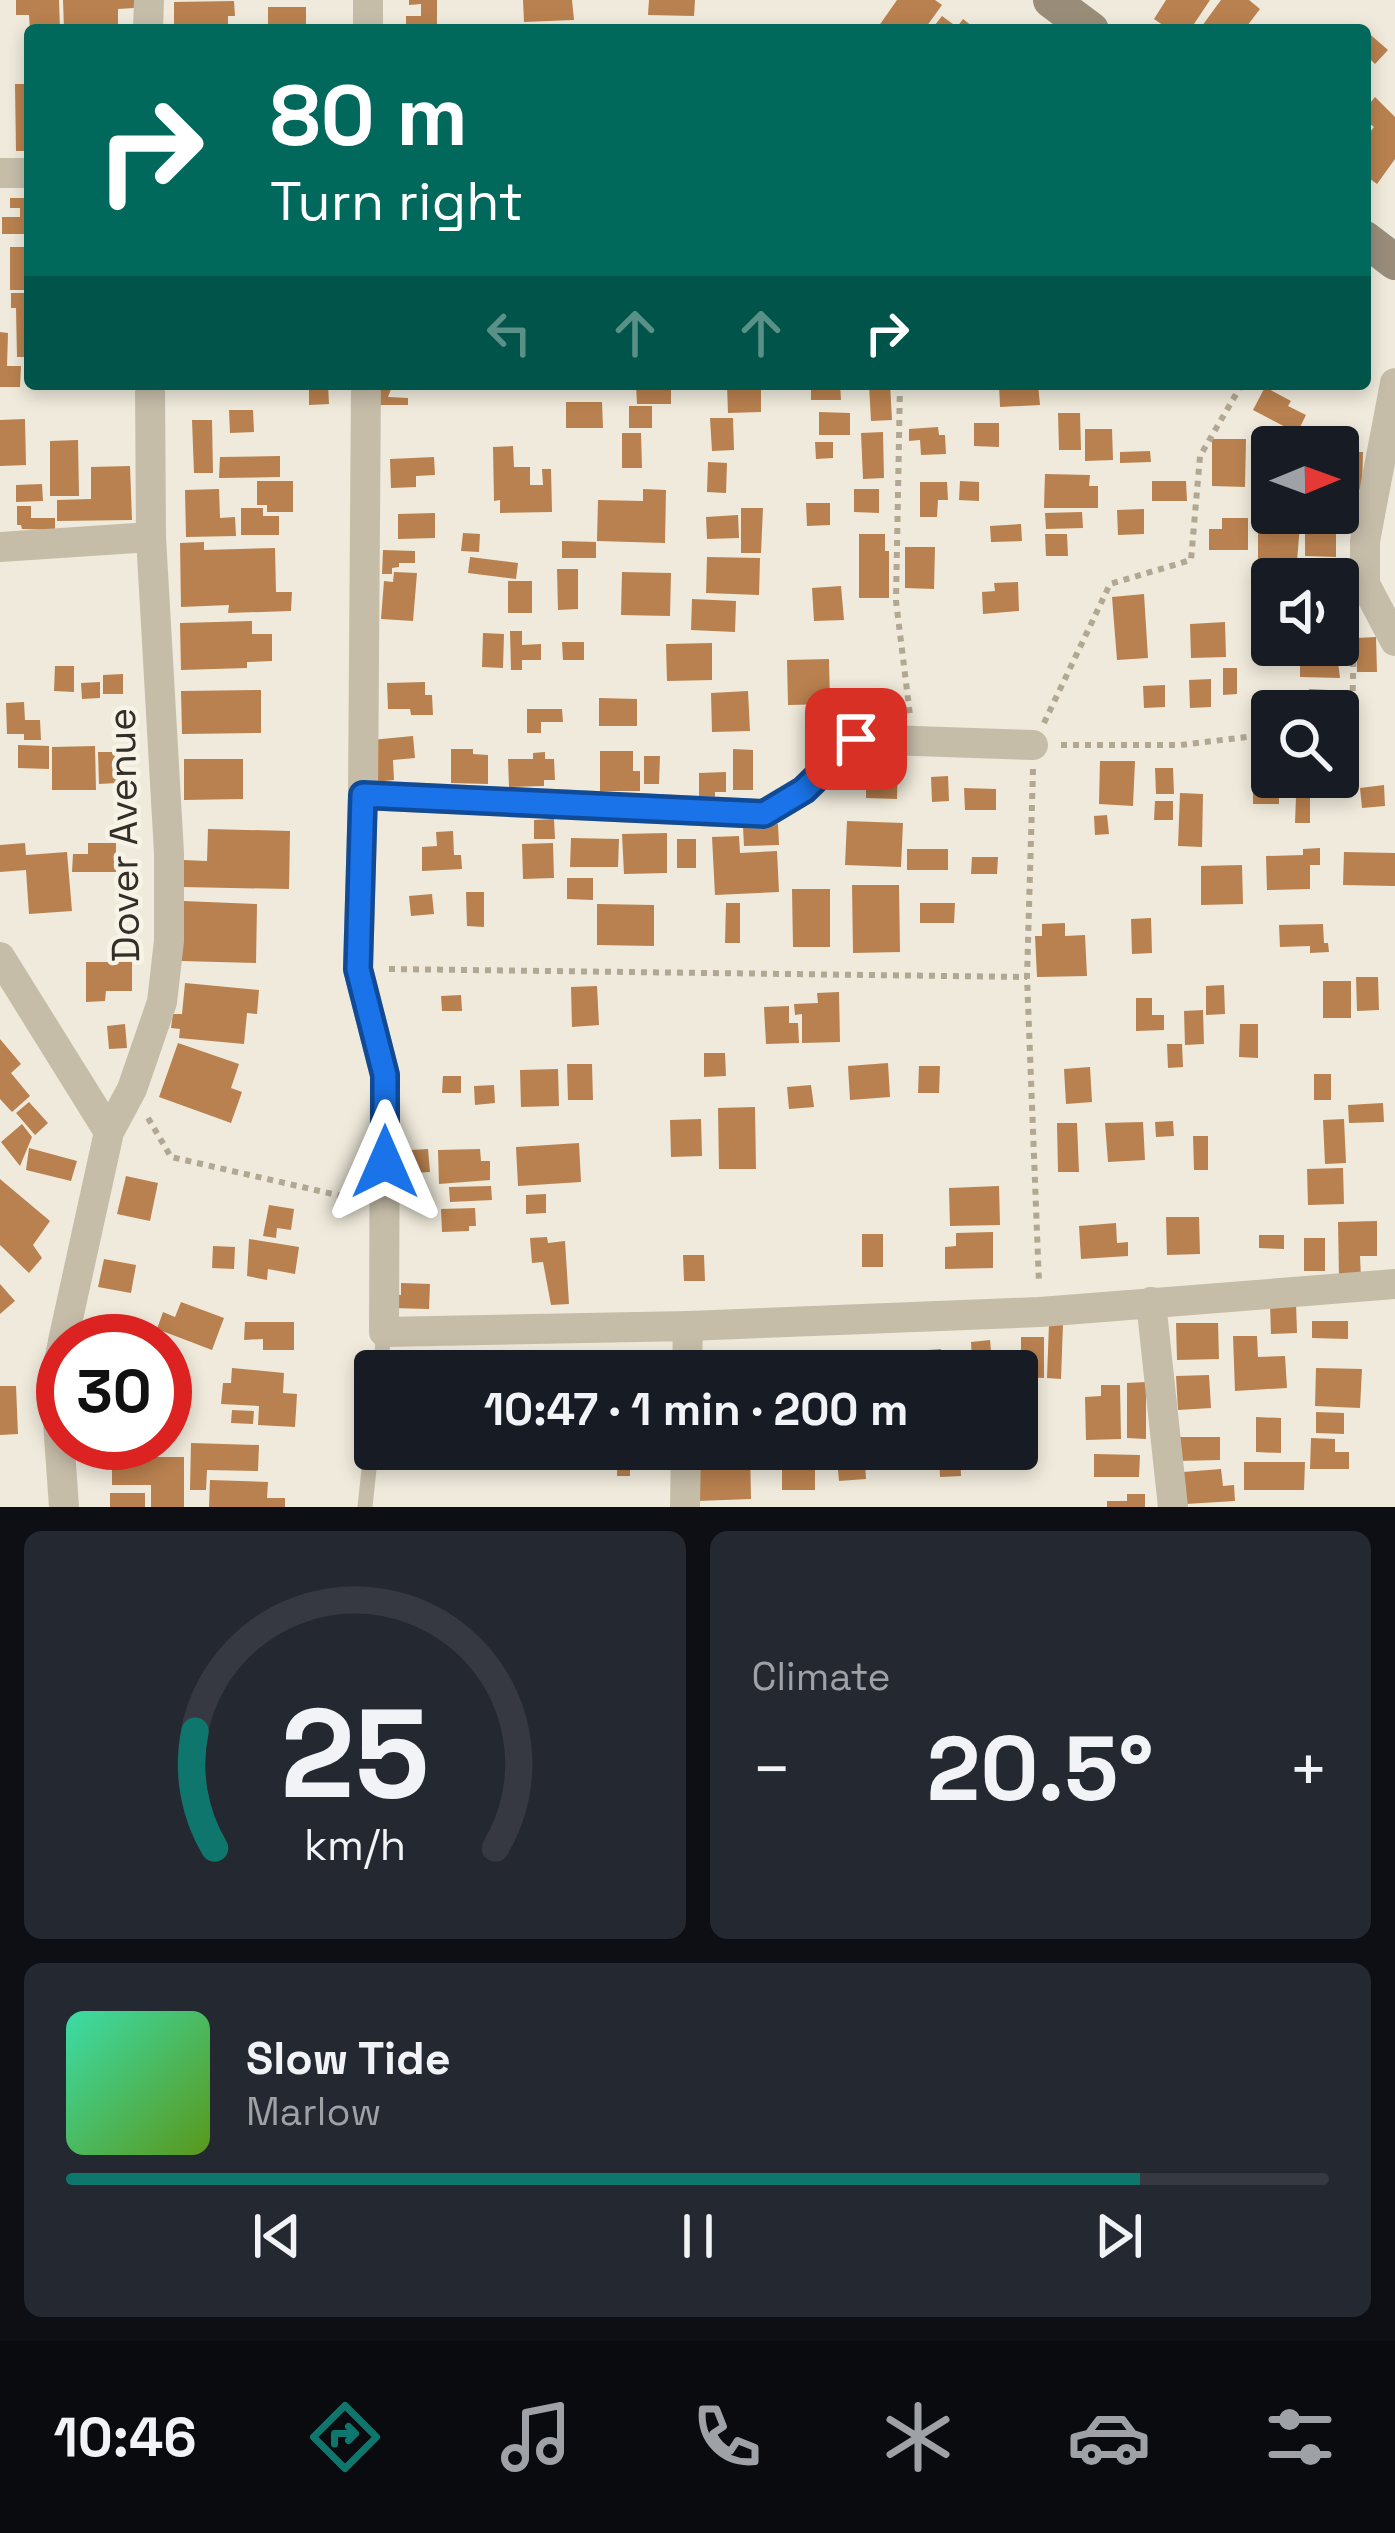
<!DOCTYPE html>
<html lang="en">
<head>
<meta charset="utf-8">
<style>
  body { margin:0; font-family:"Space Grotesk",sans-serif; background:#242831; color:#f1f3f6; height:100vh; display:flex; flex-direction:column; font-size:45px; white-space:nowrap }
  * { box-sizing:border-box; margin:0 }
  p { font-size:39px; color:#9ea1a6 }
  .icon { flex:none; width:66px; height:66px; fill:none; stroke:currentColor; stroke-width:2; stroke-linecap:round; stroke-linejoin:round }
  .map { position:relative; height:1507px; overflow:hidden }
  .drawer { display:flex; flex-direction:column; gap:24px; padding:24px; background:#0d0f14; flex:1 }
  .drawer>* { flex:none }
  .guide { position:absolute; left:24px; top:24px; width:1347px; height:366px; border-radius:12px; box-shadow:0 6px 18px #0003; background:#00695c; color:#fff; overflow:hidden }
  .needle { width:78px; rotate:89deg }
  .tools { position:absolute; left:1251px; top:426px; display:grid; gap:24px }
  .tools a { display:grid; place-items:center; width:108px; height:108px; border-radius:12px; background:#171b24; box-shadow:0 6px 18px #0003; font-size:60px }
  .speed { position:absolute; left:36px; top:1314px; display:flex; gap:24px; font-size:60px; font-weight:700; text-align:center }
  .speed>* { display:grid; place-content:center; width:156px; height:156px; border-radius:50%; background:#171b24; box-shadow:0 6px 18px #0003; line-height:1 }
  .speed .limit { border:18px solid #d22; background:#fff; color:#111 }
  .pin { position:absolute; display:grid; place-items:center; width:102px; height:102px; color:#fff; margin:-51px; border-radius:24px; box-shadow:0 6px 18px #0006 }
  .me { position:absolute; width:132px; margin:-66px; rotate:0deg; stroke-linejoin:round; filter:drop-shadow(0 0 9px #0008) }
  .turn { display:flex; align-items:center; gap:42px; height:252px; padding:0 48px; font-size:54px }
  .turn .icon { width:156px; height:156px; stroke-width:2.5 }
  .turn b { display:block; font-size:84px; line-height:102px }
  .lanes { display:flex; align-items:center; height:114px; padding:0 48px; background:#0003; justify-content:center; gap:60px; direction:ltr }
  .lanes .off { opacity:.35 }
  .big { font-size:90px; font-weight:700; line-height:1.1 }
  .drawer .widget { flex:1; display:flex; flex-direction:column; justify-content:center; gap:18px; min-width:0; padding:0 42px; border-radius:18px; background:#242831 }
  .drawer .dial { align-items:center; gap:0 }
  .dial svg { height:312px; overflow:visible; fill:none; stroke:#363941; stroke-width:7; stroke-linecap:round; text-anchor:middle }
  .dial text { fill:#f1f3f6; stroke:none }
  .song { display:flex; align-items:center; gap:36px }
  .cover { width:144px; height:144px; border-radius:18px; background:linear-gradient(135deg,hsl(160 70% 55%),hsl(90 70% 35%)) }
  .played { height:12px; border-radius:6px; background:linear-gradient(90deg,#0f766e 85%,#363941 85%) }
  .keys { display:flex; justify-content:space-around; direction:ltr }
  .heat { display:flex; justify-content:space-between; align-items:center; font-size:66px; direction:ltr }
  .drawer .tiles { flex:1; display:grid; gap:24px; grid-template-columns:1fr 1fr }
  .widget:last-child { grid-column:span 2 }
  .trip { position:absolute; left:354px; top:1350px; width:684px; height:120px; border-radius:12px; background:#171b24; box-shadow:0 6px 18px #0003; font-weight:700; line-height:120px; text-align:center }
  .menu { display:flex; height:192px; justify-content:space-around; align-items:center; background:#090b0e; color:#9ea1a6 }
  .menu .icon { width:84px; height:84px }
  .menu .on { color:#0f766e }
  .menu b { font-size:54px; color:#f1f3f6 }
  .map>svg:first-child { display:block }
</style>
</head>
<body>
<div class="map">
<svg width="1395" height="1507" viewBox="0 0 1395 1507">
  <rect width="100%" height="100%" fill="#efeadb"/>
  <path fill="#b9814f" d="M16 0H59L60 30H30L29 15H16Z
    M63 0H134V8L118 9V30H64Z
    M409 0H437V30H406V16H421V4L409 5Z
    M523 0H572L574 20 524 22Z
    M649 0H695L694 16 648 15Z
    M897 0H935L942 5 924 30H876Z
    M1166 0H1210L1190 30H1170L1154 19Z
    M1221 0H1249L1260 9 1244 30H1199Z
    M234 1 235 16H228V30H174V2Z
    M268 7H306V30L268 28Z
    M942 16 957 27 963 19 977 30H931Z
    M1365 30 1388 50 1375 64 1365 54Z
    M15 84H30V151H16Z
    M1375 97 1395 117V159L1377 184 1365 175V138L1374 127 1365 120V109Z
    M10 198H30V234H2V217H20V208H10Z
    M10 247H30V290H10Z
    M11 293H30V357H17L16 308H11Z
    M0 332 8 333 7 366H21L20 387H0Z
    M309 384H328L329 404 309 405Z
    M378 384H393L388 397 408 398V405H378Z
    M636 384H671V404H637Z
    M811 384H840L841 400H811Z
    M869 384H890L892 420 871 421Z
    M999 384H1038L1040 405 1000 407Z
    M727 386H761V412L728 413Z
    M1265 387 1291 401 1288 406 1306 415 1297 433 1253 410Z
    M566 402H602L603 428H566Z
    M629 406H652V428H629Z
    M229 410H253L254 432 230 433Z
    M819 412 850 413V435H819Z
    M1058 413H1080L1081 450H1059Z
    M710 418H733L734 450 712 451Z
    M25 419 26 465 0 466V420Z
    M192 420H212L213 473H194Z
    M974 423H999V447L974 446Z
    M938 427 939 435H945L946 454 921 455 920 440 909 441V429Z
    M1085 429H1112L1113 460 1085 461Z
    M883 432 884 478 863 479 861 433Z
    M622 433H641L642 468H622Z
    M1212 439H1246L1245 487 1212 486Z
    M78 440 79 496H50V441Z
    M815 442H833V458L816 459Z
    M513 446 514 467H530V485H543L542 469H551L552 512 500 513V500L494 501 493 447Z
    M1150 451 1151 462 1120 463V452Z
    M1338 452H1363L1362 490H1338Z
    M280 456V477L219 478 220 457Z
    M434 457 435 475 416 476V487L391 488 390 459Z
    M708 462 727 463 726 493 707 492Z
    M1257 462H1272V493H1258Z
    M130 466 132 520 57 521V500L91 499V467Z
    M1045 474 1090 475 1089 486H1098V508H1044Z
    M257 481H293V512H267V505H257Z
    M960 481 979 482V501L959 500Z
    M1152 481H1186L1187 501H1152Z
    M920 482H947L948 500H938L937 517H920Z
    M42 484 43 501 16 502V485Z
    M219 489 220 518 235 517 236 536 186 537 185 490Z
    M643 489 666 490 665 543 597 541 598 500 643 501Z
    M854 489H879V513L854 512Z
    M806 503H830V525L807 526Z
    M17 506H31V518H55V530L22 529 21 525H17Z
    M1258 506H1272V513H1301L1297 561H1258Z
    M241 508H263V516H279V535H241Z
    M741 508H763L761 553H741Z
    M1144 509V534L1118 535 1117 510Z
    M1082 512 1083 528 1046 529 1045 513Z
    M435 513V538L398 539V514Z
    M1305 513 1336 516V557L1305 556Z
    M738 515 739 538 707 539 706 517Z
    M1222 518H1248V550H1209V529H1222Z
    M1021 524 1022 541 991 542 990 526Z
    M463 533 480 534 479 552 461 551Z
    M859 534H885V551H889V598H859Z
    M1045 534H1067L1068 556H1046Z
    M562 541 596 542V558H562Z
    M204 542V550L275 548 276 592H292L291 611 228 613 229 605 181 607 180 543Z
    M905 547H935L934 589 905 588Z
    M383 550 415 551V563H399V567L392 568V574H382Z
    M470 557 518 563 516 579 468 573Z
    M707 557 760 558 759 595 706 593Z
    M557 569H578V609L558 610Z
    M394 572 417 573 413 621 381 619 384 581 393 582Z
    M622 572 671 573 670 616 621 615Z
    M508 581H532V613H508Z
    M1018 582 1019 611 983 614 982 592 995 591 994 583Z
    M841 586 844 620 814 621 812 588Z
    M1144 594 1148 658 1117 660 1112 597Z
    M692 599 736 601 735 632 691 630Z
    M252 621V634H272V661L247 662V668L181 670 180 623Z
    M1225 622 1226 657 1191 658 1190 624Z
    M510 631H522V645L541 644V660H522V670H511Z
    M483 633 504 634 503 668 482 667Z
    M1376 637 1377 672H1357L1356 638Z
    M562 642H584V660H563Z
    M712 643V680L667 681 666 644Z
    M1300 645H1336L1340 678 1300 677Z
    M829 659 830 704 788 705 787 660Z
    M55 666H74V692L54 691Z
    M1223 668H1237V694L1223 695Z
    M123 674V694H103V675Z
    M1211 679V707L1190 708 1189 680Z
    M100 682V698L82 699 81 683Z
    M425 682V695H432L433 715H411L410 709H388L387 683Z
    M1165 685V707L1144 708 1143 686Z
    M1309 689 1329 690V711H1290V698H1310Z
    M261 690V733L182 734 181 691Z
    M748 691 750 731 712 732 711 693Z
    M599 698 637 699V726H599Z
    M24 702 25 720H40L41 740H24V734H7L6 703Z
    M527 709H562L563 722H541V733H527Z
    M413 736 415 758 393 760 394 780 374 782 371 740Z
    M18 745 49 746V769L18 768Z
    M95 746 96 790H52V747Z
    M451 749H473V754L488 755V784L451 783Z
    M733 749 753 750V790H733Z
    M600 751H633V771H640V791H600Z
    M98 752H117V783L99 784Z
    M545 752V759H554L555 780H544V786L509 787 508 759H533V753Z
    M1253 752H1268V757H1272V777H1279V804H1253Z
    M644 756H660L659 784H644Z
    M866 758H898L897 799 866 798Z
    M184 759H243V799L184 800Z
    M1100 761H1135L1133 806 1099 804Z
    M1155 768H1173L1174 794H1156Z
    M726 772V792H715V806L699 805V773Z
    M948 776 949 801 932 802 931 777Z
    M1384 785 1385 806 1362 808 1360 788Z
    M964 788 996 789V810H965Z
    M1180 793 1203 794 1202 847 1178 846Z
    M1296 797H1310V823H1295Z
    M1155 801H1173V820H1154Z
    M1107 815 1109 834 1095 835 1094 816Z
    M554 819 555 839H534V820Z
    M847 821 903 823 901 867 845 865Z
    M778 824 779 845 744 846 743 826Z
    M208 829 290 831 289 889 182 887 183 860 207 861Z
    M453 831 454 855H461L462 869 422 871V847L437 846 436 832Z
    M667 833V873L624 874 622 834Z
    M739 836 740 853 777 851 779 892 715 895 712 837Z
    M571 838 619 839 618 867H570Z
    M677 839H696V868H677Z
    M25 843 26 855 67 852 72 911 29 914 26 870 0 872V845Z
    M88 843H116V872H72L73 854H88Z
    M553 843 554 878 523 879 522 844Z
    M1320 848V865H1310V889L1267 890 1266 856 1303 855V849Z
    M907 849H948V870H907Z
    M1344 852 1395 853V886L1343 885Z
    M972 857H998L997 874H971Z
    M1242 865 1243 904 1201 905V866Z
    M567 878H593V900L567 899Z
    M852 885H899L900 952 853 953Z
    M792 889H830V947H793Z
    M466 892H484V927L467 926Z
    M432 894 434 914 411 916 409 896Z
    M183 901 257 904 256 963 181 961Z
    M726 903H740V943H725Z
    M920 903H955L954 923H920Z
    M597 904 654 905V946L597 945Z
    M1151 918 1152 953 1132 954 1131 919Z
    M1065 923V936L1085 935 1087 976 1037 977 1035 936H1042V924Z
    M1323 924 1324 943H1328L1329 952 1310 953V946L1280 947 1279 925Z
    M86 962H132V991H106L105 1001 86 1002Z
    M1356 977H1378L1379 1010 1357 1011Z
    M1323 981H1351V1018H1323Z
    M185 983 259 990 257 1014 247 1013 244 1044 179 1038 180 1029 171 1028 173 1014H182Z
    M1224 985 1225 1014 1206 1015V986Z
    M597 986 599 1025 572 1027 571 987Z
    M839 992 840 1042 802 1043V1014L795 1015 794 1004 818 1003 817 993Z
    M461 995 462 1011H442L441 996Z
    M1136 998H1152V1015H1164V1030L1136 1031Z
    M789 1006V1023H798L799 1043 766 1044 764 1007Z
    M1203 1010 1204 1044 1185 1045 1184 1011Z
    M125 1024 127 1048 109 1049 107 1026Z
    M1240 1024H1258V1058L1239 1057Z
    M0 1039 21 1064 11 1073 30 1096 12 1112 0 1099Z
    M178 1043 239 1064 231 1088 242 1092 231 1123 159 1097Z
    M1167 1044H1182L1183 1067 1168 1068Z
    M704 1053H725L726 1076 704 1077Z
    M888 1063 890 1097 850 1100 848 1066Z
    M567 1064H592L593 1100H568Z
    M919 1066H940L939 1093H918Z
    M1090 1067 1092 1102 1066 1104 1064 1069Z
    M558 1069 559 1106 521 1107 520 1070Z
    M1314 1074H1331V1100H1314Z
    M443 1076H461V1093H442Z
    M494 1085 495 1103 475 1105 474 1086Z
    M811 1085 814 1107 789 1109 787 1087Z
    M29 1102 48 1123 35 1135 16 1113Z
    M1383 1103 1384 1122 1349 1123 1348 1105Z
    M755 1107 756 1169H719L718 1108Z
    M701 1119 702 1156 671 1157 670 1120Z
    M1344 1119 1346 1163 1325 1164 1323 1120Z
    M1173 1121 1174 1136 1156 1137 1155 1122Z
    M1143 1122 1145 1160 1108 1162 1105 1123Z
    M1057 1123H1077L1079 1172H1058Z
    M22 1124 32 1137 20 1166 1 1142Z
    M1193 1136H1208V1170H1194Z
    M579 1143 581 1182 518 1186 516 1147Z
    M29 1148 77 1161 71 1181 26 1170Z
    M428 1149 430 1172 413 1173 411 1150Z
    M480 1149 481 1161H490V1180L439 1184 438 1150Z
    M1343 1168 1344 1204 1308 1205 1307 1169Z
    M126 1176 158 1183 150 1221 117 1214Z
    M0 1179 50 1221 33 1245 42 1258 29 1273 0 1245Z
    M491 1186 492 1200 450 1202 449 1187Z
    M999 1186 1000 1225 950 1226 949 1188Z
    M546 1194V1213L526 1214V1195Z
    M269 1205 294 1209 291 1230 277 1228 276 1238 263 1236Z
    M475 1208 476 1226H469V1231L442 1232 441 1209Z
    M1166 1217H1199L1200 1254 1167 1255Z
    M1377 1221V1256H1360L1361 1278H1339L1338 1222Z
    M1116 1223 1117 1243 1128 1242V1256L1081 1259 1079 1226Z
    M993 1232V1268L945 1269V1247L956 1246V1233Z
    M862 1234H883V1267H862Z
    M1259 1235H1284V1249L1259 1248Z
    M547 1237 548 1243 565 1241 569 1304 551 1305 543 1262 532 1263 530 1238Z
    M1304 1238H1325V1271H1304Z
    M249 1239 299 1247 295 1274 268 1269 267 1280 247 1276Z
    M213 1246 235 1247 234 1269 212 1268Z
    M683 1255H704L705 1281H684Z
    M104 1259 136 1265 131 1293 98 1287Z
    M401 1283 430 1284 429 1309 392 1308 393 1294 401 1295Z
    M0 1284 15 1301 0 1314Z
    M181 1302 224 1318 212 1350 157 1329 163 1312 175 1317Z
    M1296 1303 1297 1333 1271 1334 1270 1304Z
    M1312 1321H1348V1339L1312 1338Z
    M245 1322H294V1350H263V1339L244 1340Z
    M1176 1323H1218L1219 1359 1177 1360Z
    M1049 1324H1063L1061 1379 1047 1378Z
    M1233 1336H1257L1258 1357 1285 1356 1287 1388 1235 1391Z
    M1021 1337H1044V1378L1021 1377Z
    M990 1340 991 1351 1004 1350 1007 1371H966L965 1361 972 1360 971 1342Z
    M941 1349 943 1371H917L915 1351Z
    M741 1359 742 1371H709L708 1360Z
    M478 1361H509V1371H478Z
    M232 1368 284 1373 283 1393 297 1394 295 1427 258 1425 259 1406 221 1404 223 1383H231Z
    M1316 1368 1362 1369 1360 1408 1315 1406Z
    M1209 1375 1211 1408 1178 1410 1176 1376Z
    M1146 1382V1439L1127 1438V1383Z
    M1101 1385H1120L1121 1439 1086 1440 1085 1397 1101 1396Z
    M0 1386H16L18 1434 0 1435Z
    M232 1410 254 1411 253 1424 231 1423Z
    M1316 1412 1344 1413V1434L1316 1433Z
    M1256 1417 1281 1418V1453L1256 1452Z
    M1175 1437H1220V1460L1176 1461Z
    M1311 1438 1335 1439V1452H1349V1469H1310Z
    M191 1443 259 1445 258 1471 207 1470 206 1490H190Z
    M836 1449H864L866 1479 839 1481Z
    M939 1449H960L961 1476 940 1477Z
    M618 1450H630V1476H617Z
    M750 1450 751 1499 697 1501 696 1467H708V1451Z
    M1094 1454 1140 1455 1139 1477H1094Z
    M112 1457H184V1507H151V1485H112Z
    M1244 1462H1305L1304 1490H1244Z
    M815 1466V1490H782V1467Z
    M1221 1469 1223 1486 1234 1485 1235 1501 1186 1504 1183 1472Z
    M210 1480 268 1482 267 1498H285V1507H209Z
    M110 1493H145V1507H110Z
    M1127 1494H1145V1507H1107V1501H1127Z"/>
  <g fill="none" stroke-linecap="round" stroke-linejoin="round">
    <path stroke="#b1a793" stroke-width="6" stroke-dasharray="6 6" stroke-linecap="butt" d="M900 384 896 601 910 715
      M1044 723 1110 584 1191 560 1200 456 1242 384
      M1338 726 1352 725 1354 628
      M1061 745H1180L1272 734
      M1033 769 1027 977 1039 1284
      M389 969 1027 977
      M148 1118 171 1157 359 1200"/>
    <path stroke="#c6bda9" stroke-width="15" d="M380 1371 384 1332
      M365 1507 375 1412"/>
    <path stroke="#c6bda9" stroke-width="30" d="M148 30 149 0
      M368 30V0
      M0 173H30
      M1395 383 1365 541V584L1395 641
      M366 384 363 795 358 969 385 1075 384 1332 688 1326 1040 1312 1395 1284
      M0 547 151 537
      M363 795 764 814 804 790 856 739 1033 745
      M0 957 109 1132
      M1151 1302 1173 1507
      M63 1341 109 1132 132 1089 162 1002 169 941V853L151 537 150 384
      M63 1342 55 1380 64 1507
      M687 1371 688 1326
      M685 1507 686 1449"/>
    <path stroke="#998d7a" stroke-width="36" d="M1051 0 1091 30
      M1365 239 1395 262"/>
  </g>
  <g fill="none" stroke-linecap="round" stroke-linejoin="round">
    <defs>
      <path id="route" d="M385 1162V1075L358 969 363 795 764 814 804 790 856 739"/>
    </defs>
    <use href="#route" stroke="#114b97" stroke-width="30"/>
    <use href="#route" stroke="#1a73e8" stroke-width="21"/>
  </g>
  <g text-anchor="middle" stroke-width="9" stroke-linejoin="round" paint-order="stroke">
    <g font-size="39" fill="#332e28" stroke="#f7f4e7">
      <text transform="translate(123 835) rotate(-91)" y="14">Dover Avenue</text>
    </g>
  </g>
</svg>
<div class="tools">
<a><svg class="needle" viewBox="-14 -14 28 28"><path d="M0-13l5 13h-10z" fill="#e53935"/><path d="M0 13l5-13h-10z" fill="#9ea1a6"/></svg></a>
<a><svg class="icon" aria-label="sound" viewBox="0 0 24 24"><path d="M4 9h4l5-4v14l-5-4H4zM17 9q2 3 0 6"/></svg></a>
<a><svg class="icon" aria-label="search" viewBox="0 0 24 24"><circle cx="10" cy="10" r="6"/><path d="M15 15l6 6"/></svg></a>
</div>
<div class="speed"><div class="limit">30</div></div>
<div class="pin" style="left:856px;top:739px;background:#d93025"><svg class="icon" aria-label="arrive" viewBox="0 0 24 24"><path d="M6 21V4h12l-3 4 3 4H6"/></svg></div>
<svg class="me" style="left:385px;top:1162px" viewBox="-20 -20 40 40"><path d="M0-17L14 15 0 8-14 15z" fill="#1a73e8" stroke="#fff" stroke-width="4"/></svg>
<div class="trip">10:47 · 1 min · 200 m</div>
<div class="guide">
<div class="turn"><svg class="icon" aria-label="right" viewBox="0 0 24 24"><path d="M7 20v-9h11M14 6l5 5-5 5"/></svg><div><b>80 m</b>Turn right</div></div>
<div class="lanes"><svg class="icon off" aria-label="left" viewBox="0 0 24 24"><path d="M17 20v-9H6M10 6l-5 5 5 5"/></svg><svg class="icon off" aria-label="ahead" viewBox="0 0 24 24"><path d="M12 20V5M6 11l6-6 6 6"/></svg><svg class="icon off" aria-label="ahead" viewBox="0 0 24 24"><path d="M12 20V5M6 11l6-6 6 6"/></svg><svg class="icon" aria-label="right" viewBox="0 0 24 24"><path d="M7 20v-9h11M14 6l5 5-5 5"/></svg></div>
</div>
</div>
<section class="drawer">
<div class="tiles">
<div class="widget dial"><svg viewBox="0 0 100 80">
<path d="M14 69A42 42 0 1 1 86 69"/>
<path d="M14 69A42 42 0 0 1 9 39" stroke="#0f766e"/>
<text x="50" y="56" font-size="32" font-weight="700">25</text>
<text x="50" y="72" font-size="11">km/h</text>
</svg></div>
<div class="widget"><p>Climate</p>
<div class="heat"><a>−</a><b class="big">20.5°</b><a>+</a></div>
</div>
<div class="widget">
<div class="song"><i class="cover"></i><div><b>Slow Tide</b><p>Marlow</p></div></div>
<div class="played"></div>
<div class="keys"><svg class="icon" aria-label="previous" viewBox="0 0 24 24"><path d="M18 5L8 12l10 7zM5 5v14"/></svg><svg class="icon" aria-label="pause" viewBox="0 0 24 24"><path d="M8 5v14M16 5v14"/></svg><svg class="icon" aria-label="next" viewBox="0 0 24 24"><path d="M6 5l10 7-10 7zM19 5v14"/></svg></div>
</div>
</div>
</section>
<nav class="menu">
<b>10:46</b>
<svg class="icon on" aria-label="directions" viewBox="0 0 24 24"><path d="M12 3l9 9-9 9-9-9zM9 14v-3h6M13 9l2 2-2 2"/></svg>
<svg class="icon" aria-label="music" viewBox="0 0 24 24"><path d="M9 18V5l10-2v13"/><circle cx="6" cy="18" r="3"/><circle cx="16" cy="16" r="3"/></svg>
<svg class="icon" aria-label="phone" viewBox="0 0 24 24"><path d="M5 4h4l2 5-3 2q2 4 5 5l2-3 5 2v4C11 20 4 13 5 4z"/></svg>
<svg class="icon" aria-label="climate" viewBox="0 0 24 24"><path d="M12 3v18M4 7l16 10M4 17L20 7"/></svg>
<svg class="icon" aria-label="car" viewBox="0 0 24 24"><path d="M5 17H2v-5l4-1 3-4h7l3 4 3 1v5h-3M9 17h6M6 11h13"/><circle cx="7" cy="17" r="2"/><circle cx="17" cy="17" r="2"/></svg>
<svg class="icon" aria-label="filters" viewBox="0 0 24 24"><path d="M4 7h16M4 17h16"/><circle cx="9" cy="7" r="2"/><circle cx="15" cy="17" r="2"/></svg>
</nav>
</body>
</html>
